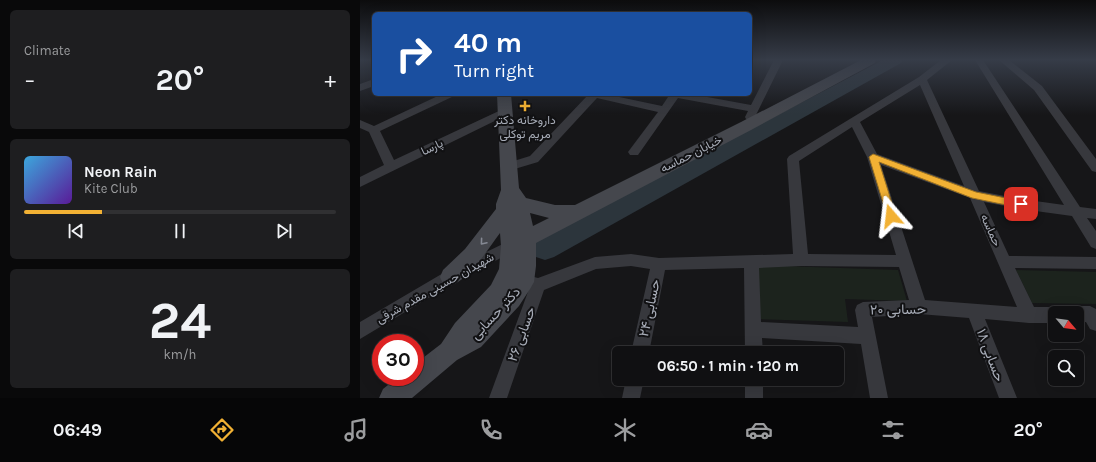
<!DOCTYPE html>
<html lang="en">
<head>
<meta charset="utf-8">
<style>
  body { margin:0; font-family:Karla,Vazirmatn,sans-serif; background:#1e1e20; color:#f1f3f6; height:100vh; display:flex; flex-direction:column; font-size:15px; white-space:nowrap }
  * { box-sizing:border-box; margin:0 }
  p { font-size:13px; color:#9c9d9f }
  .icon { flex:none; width:22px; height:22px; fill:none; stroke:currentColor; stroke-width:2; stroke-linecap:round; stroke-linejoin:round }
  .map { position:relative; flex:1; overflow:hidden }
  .panel { display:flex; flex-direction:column; gap:10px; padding:10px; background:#09090a; width:360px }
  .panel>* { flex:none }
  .hud { position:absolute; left:12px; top:12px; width:380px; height:84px; border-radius:6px; box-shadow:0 4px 16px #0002,0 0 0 1px #303032; background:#1a4fa0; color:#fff; overflow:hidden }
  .needle { width:26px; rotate:119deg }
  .buttons { position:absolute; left:688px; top:306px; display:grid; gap:8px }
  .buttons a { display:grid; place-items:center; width:36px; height:36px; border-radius:6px; background:#101012; box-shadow:0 4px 16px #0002,0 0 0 1px #303032; font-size:20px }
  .speed { position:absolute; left:12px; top:334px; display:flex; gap:8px; font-size:20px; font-weight:700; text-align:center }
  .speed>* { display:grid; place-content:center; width:52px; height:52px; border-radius:50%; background:#101012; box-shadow:0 4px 16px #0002,0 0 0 1px #303032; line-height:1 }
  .speed .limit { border:6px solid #d22; background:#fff; color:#111 }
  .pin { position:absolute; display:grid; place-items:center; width:34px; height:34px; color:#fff; margin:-17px; border-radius:8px; box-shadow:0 2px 6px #0006 }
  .me { position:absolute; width:44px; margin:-22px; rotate:343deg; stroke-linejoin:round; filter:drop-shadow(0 0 3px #0008) }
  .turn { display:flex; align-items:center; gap:14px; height:84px; padding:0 16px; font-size:18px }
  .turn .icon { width:52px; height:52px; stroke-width:2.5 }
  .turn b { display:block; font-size:28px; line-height:34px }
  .big { font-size:30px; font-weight:700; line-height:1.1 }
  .panel .widget { flex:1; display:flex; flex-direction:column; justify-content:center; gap:6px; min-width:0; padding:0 14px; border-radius:6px; background:#1e1e20 }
  .panel .dial { align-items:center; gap:0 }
  .dial b { font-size:52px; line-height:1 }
  .song { display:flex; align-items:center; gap:12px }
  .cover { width:48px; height:48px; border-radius:6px; background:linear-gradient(135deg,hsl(200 70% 55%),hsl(270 70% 35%)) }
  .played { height:4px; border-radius:2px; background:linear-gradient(90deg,#f2b134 25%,#303032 25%) }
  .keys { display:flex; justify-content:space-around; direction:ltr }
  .heat { display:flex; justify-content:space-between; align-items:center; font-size:22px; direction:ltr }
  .trip { position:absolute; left:252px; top:346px; width:232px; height:40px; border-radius:6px; background:#101012; box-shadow:0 4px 16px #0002,0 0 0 1px #303032; font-weight:700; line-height:40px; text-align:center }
  .menu { display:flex; height:64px; justify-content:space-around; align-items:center; background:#060607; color:#9c9d9f }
  .menu .icon { width:28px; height:28px }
  .menu .current { color:#f2b134 }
  .menu b { font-size:18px; color:#f1f3f6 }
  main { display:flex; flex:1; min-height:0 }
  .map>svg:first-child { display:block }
</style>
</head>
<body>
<main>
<section class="panel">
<div class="widget"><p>Climate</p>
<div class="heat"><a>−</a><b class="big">20°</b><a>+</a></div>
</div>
<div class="widget">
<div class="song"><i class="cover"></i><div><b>Neon Rain</b><p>Kite Club</p></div></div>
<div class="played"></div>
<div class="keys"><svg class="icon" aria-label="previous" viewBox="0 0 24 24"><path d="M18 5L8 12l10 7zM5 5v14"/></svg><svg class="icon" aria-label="pause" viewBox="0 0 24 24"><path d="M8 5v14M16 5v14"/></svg><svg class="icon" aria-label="next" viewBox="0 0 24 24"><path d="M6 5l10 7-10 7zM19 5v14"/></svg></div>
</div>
<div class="widget dial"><b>24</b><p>km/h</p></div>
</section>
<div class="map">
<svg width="736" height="398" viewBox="0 0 736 398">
  <rect width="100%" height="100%" fill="#161618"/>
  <path fill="#1c231d" d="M397 265 538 270 547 301 485 299 488 322 397 319Z
    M656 270 736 272V304L672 303Z"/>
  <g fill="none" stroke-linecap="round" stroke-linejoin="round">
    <path fill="#2c353c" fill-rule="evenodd" d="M523 60H543L541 63 194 257 185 260 176 257 172 249 176 241Z"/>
    <path fill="#37383d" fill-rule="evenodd" d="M414 60H423L394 119H386L385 117 388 111 318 98 278 155H270L268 152 298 112 237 98 178 162 148 171 144 170 142 167 144 164 170 156 227 96 226 94H245L302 106 310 94H331L391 105Z
      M581 60H592L567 80 619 191 661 199 704 205 615 60H623L720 207 736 209V219L727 218 736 231V249L731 247 712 216 661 209 624 202 649 256 736 257V269L655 268 674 307H695L701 310 702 313H695V323H669L625 319 657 398H639L609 318 559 314 512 317 528 398H510L501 344 402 338 403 353H385L384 268 305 270 289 353H271L290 269 271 266 236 269 184 290 147 398H129L169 289 165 288 162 283 165 278 170 276 178 278 235 257 271 254 299 258 433 254 427 159 429 156 559 77ZM560 85 604 186 517 154 500 122ZM492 127 507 157 536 255 448 254 439 161ZM521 165 610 198 657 307 565 300ZM441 266 539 267 549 300 503 302 497 305 495 310 498 327 401 322 399 268Z
      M639 60H649L682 86 736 159V172L732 171 674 90Z
      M14 79V86L0 91V84Z
      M82 94H95L94 96 20 131 34 160 141 110H149L150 112 149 114 0 187V177L24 165 9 132 0 128V120L14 126Z
      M151 240 156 242 158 246 156 250 95 282 0 339V322L85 272Z
      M717 306H730L736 309V331L730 329 726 322H717V313H709L711 309Z
      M266 379H284L280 398H262Z
      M385 379H403V398H385Z"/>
    <path fill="#45474d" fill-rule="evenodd" d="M501 60H516L515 63 391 130 176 243V266L174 282 170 289 159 306 121 347 97 360 52 398H19L23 389 38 377H55V364L81 344 95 323 131 285 139 269 141 246 140 233C127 250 110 279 90 286L83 284 80 277 83 270 105 249 136 209V204L141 190 137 94H151L159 188 166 198 195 205H215L381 122ZM170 213 189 218 173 226Z"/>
  </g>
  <defs><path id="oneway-chevron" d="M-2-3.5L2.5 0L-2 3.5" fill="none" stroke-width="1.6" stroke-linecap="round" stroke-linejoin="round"/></defs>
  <use stroke="#858993" href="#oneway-chevron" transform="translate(123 242) rotate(130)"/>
  <linearGradient id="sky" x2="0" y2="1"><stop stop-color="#0c0c0d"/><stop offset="0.52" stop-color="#363c48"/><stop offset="1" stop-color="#363c48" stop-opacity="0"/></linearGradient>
  <rect width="736" height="115" fill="url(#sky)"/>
  <path fill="#f2b134" stroke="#9d7322" d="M513 154 616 192 661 201 666 204 661 208 612 198 519 162 536 216 535 219H528L509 157Z"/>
  <path fill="#f2b134" stroke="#111113" stroke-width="1.5" d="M163 100h4v4h4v4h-4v4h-4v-4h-4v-4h4z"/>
  <g text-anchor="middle" stroke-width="4" stroke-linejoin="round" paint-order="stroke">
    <g font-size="12" fill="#a8adb8" stroke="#111113">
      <text x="165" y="124">داروخانه دکتر<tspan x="165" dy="14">مریم توکلی</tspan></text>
    </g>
    <g font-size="12" fill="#a8adb8" stroke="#111113">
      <text transform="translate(72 147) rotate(-26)" y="4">پارسا</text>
      <text transform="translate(331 154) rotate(-27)" y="4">خیابان حماسه</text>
      <text transform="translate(631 230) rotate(66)" y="4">حماسه</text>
      <text transform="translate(75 288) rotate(-29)" y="4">شهیدان حسینی مقدم شرقی</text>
    </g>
    <g font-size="14" fill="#a8adb8" stroke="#111113">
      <text transform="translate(289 308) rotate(-78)" y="5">حسابی ۲۴</text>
      <text transform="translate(538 309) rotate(-1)" y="5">حسابی ۲۰</text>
      <text transform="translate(135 313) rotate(-47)" y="5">دکتر حسابی</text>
      <text transform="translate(161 334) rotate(-70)" y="5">حسابی ۲۶</text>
      <text transform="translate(631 355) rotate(69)" y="5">حسابی ۱۸</text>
    </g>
  </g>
</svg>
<div class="buttons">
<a><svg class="needle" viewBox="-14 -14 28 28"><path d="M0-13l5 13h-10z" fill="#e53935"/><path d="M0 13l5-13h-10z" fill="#9c9d9f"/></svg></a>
<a><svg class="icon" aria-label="search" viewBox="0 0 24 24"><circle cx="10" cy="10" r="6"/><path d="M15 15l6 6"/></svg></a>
</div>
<div class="speed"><div class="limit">30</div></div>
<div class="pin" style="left:661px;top:204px;background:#d93025"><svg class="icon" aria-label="arrive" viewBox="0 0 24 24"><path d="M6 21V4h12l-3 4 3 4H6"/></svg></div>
<svg class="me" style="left:531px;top:216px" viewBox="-20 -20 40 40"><path d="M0-17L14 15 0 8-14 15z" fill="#f2b134" stroke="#fff" stroke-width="4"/></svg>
<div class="trip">06:50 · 1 min · 120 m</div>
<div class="hud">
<div class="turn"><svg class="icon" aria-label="right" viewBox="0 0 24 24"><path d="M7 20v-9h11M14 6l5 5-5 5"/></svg><div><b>40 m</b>Turn right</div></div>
</div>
</div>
</main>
<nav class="menu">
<b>06:49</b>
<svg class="icon current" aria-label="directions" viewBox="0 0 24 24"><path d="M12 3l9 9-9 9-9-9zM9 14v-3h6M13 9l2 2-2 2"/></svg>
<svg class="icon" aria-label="music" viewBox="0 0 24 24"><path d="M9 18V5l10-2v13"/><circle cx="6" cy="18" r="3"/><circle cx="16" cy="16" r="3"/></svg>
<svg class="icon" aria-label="phone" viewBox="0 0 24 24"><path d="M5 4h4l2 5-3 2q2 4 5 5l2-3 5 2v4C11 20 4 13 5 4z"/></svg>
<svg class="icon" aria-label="climate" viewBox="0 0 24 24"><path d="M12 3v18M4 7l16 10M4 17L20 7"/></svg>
<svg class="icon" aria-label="car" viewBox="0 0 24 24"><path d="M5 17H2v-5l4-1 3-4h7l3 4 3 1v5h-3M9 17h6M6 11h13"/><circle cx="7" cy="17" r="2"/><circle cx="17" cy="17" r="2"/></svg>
<svg class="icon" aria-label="filters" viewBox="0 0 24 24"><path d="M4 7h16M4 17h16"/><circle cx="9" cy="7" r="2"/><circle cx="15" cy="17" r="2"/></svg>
<b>20°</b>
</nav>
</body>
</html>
